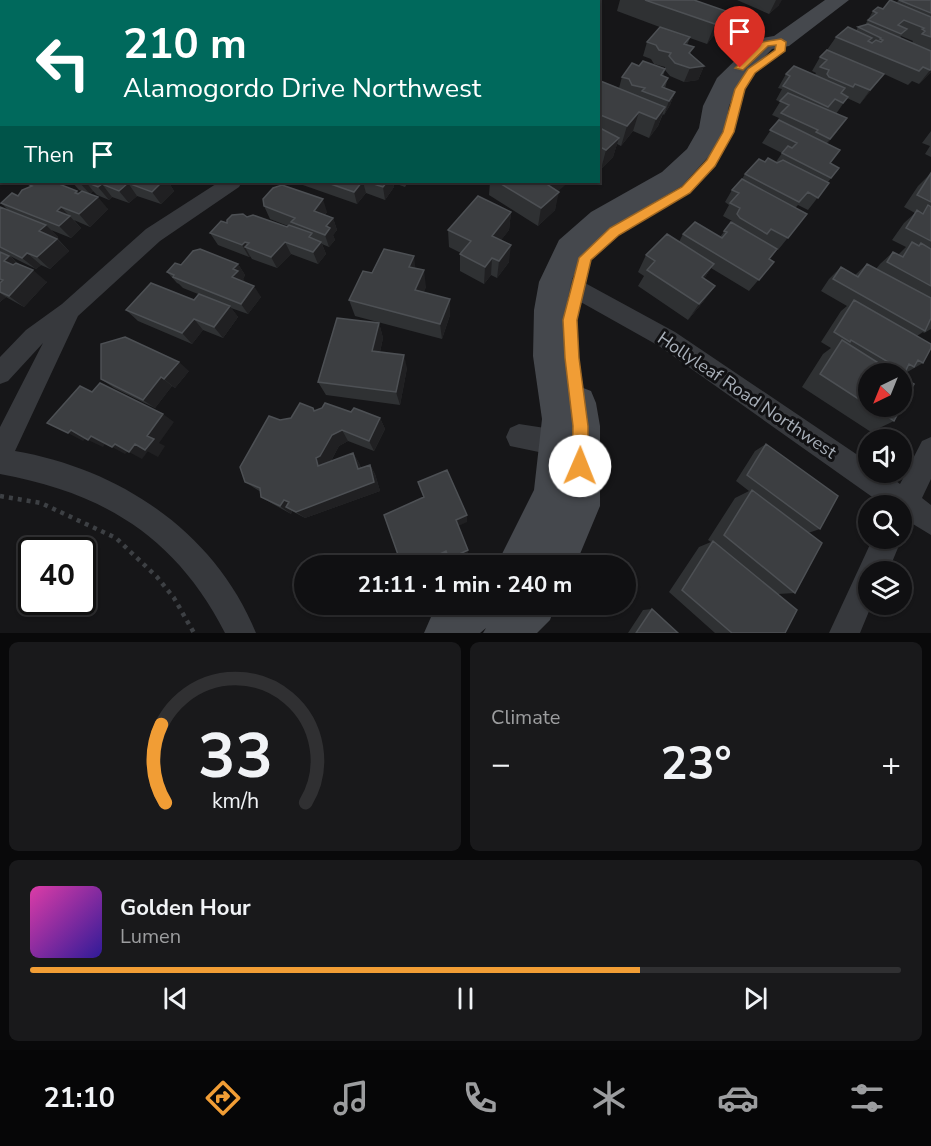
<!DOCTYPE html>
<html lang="en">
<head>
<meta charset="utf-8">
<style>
  body { margin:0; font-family:"Nunito Sans",sans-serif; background:#19191b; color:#f1f3f6; height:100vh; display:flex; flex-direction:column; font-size:22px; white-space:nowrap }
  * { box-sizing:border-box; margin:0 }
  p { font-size:20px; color:#9c9d9f }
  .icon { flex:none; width:33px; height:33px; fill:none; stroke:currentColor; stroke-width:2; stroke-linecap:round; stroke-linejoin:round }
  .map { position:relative; height:633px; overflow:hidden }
  .side { display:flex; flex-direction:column; gap:9px; padding:9px; background:#09090a; flex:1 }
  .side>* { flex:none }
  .top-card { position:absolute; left:0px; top:0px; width:600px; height:183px; box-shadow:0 2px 4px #0004,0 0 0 2px #303032; background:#00695c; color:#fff; overflow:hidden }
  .needle { width:39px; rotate:223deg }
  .buttons { position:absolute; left:858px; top:363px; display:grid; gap:12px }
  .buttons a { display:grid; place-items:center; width:54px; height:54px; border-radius:50%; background:#101012; box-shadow:0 2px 4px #0004,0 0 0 2px #303032; font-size:30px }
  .speed { position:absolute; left:18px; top:537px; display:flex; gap:12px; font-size:30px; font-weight:700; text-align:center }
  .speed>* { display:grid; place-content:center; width:78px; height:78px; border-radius:50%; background:#101012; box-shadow:0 2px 4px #0004,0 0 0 2px #303032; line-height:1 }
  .speed .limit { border:3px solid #111; border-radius:9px; background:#fff; color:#111 }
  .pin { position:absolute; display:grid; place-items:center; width:51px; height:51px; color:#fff; margin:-62px -26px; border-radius:50% 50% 50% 0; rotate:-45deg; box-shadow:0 0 6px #0007 }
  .pin .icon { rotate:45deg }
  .me { position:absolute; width:66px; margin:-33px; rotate:1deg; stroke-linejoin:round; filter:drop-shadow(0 0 4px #0008) }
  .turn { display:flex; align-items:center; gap:21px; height:126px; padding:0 24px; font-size:27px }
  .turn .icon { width:78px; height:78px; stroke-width:2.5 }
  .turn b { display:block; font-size:42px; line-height:51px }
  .then { display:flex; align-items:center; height:57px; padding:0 24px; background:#0003; gap:12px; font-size:22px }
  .big { font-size:45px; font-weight:700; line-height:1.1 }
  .side .widget { flex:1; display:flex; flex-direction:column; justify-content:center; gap:9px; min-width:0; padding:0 21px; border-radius:9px; background:#19191b }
  .side .dial { align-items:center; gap:0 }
  .dial svg { height:156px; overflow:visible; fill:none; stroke:#303032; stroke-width:7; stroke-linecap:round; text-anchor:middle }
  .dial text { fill:#f1f3f6; stroke:none }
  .song { display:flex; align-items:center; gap:18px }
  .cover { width:72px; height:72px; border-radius:9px; background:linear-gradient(135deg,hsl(320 70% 55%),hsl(250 70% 35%)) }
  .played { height:6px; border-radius:3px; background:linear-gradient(90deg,#f19d35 70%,#303032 70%) }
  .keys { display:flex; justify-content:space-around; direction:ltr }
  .heat { display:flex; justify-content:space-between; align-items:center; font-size:33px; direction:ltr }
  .side .tiles { flex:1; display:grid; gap:9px; grid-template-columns:1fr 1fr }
  .widget:last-child { grid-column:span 2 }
  .trip { position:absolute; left:294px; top:555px; width:342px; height:60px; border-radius:30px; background:#101012; box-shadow:0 2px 4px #0004,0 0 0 2px #303032; font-weight:700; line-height:60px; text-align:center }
  .menu { display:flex; height:96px; justify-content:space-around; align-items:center; background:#060607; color:#9c9d9f }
  .menu .icon { width:42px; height:42px }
  .menu .current { color:#f19d35 }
  .menu b { font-size:27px; color:#f1f3f6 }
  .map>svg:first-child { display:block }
</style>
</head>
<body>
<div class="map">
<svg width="931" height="633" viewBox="0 0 931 633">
  <rect width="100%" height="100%" fill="#161618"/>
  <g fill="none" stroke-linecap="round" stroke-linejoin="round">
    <path stroke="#3d4044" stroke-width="3" stroke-dasharray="2 3" stroke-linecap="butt" d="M721 17 753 30"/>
    <path stroke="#3d4044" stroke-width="4.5" stroke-dasharray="4 5" stroke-linecap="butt" d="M0 496 41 503 116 538 157 577 174 598 194 633"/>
    <path fill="#37393d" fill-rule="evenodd" d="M168 0H183L167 2Z
      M465 0H479L464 2Z
      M0 65H2V75H0Z
      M219 182H242L239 187 160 241 78 316 15 451C120 469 215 532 256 633H225C176 537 104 493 0 474V427L43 343 8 381 0 384V357L26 330 62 304 146 229Z
      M555 273 585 283 675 332 868 462V472H884L900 484 922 441 931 437V479L922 498 931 505V535L908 521 902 524V506H885L659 346 570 296 547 288 544 282 547 276Z
      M519 424 558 430 567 434 571 443 567 452 558 456 510 446 506 437 510 428Z
      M902 537V538L888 572H868V604H872L860 633H829L873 538H902Z"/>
    <path fill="#45484d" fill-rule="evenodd" d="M825 0H849L789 46 772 49 737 86 729 106 725 128 710 155 682 186 611 228 582 256 571 282 566 310 567 356 573 388 578 386 591 391 596 403 600 426V506L575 566H496L534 490 542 419 533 356 534 310 539 282 559 240 591 212 662 172 687 149 699 128 703 106 717 78 757 39 774 36Z
      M445 604H501L499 608 503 604H556L550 620 537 633H483L486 628 480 633H424L431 617Z"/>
  </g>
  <path fill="#2f3133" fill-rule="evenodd" d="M620 0H694L726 11 718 30 707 44 690 38 687 45 691 54 704 66 698 80 684 82 670 76 665 70 663 76 668 78 665 88 675 92 670 105 664 115 663 114 658 126 649 138 633 131 621 146 617 144 613 157 601 169 598 168V80L619 88 622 77 639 66 665 68V67L654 64 651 59 643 56 647 42 665 29 617 11Z
    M737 0H776L779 5 769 14Z
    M898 0H931V72L919 84 912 81 908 85 884 74 860 104 847 98 836 114 837 132 827 144 830 163 839 168 828 182 829 183 808 210 798 205 795 208 807 214 778 250H777L769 259 774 262 749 291 711 268 704 279 715 286 703 302 688 320 638 286 644 276 638 272 646 255 679 242 683 234 720 237 732 221 723 216 729 205 725 202 732 190 742 179 745 174 765 162H776L782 153 762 143 779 118 772 115 780 102 776 100 782 89 778 88 786 74 815 75 816 73 812 71 820 57 827 50 836 37 856 31 858 27 865 25 873 11 883 9 897 3ZM901 36 913 41 912 43 900 38Z
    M2 91V153L0 152V92Z
    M931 131V157L925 154 930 146 922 143Z
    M931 173V329L924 333 923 332 917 336 923 363 902 375V374H868V406H902L894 421 871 432 802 387 823 354 831 348 821 342 841 311 847 306 821 291 829 279 841 267 855 275 867 264 876 269 880 264 893 252 898 255 906 247 892 240 904 223 915 213 904 207 918 186Z
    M72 182H171L169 183 174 191 161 204 137 196 129 203 112 197 109 200 97 195 93 191 90 194 79 190Z
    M299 182H408L405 187 394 183V187L385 200 366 193 357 204 300 184Z
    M490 182H568L558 191 555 210 538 226 489 195Z
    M61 183 64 186 77 191 79 193 108 209 90 227 74 220 81 228 71 238 51 230 58 237 57 238 69 251 50 269 41 265 36 269 10 256 20 265 47 282 24 307 6 297 0 302V207L9 211 1 203 18 196 31 187 30 185Z
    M264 206 327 212 325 215 333 218 337 230 333 235 335 240 329 247 322 244 326 254 318 264 291 254 277 268 252 259 250 256 249 257 218 245 210 233 227 223 247 217 287 227 288 226 270 219Z
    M511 212 509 230 501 240 509 262 497 278 491 275 484 284 460 271V254L461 253 449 247 448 230Z
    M238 264 245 275 243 279 245 282 261 297 248 314 231 308 238 317 223 338 203 330 192 344 138 321 126 310 194 300 198 294 183 288 179 284 177 283 167 272 181 265Z
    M416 269 426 287 423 293 450 315 442 339 355 316 349 300 372 273Z
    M379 323 383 338 380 352 407 368 400 405 326 395 318 382Z
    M189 371 175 388 172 386 155 408 114 388 101 379Z
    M313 408 315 411 351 412 380 418 385 429 374 451 348 441 339 446 331 461 353 453 359 463 361 468 370 465 375 474 380 491 305 518 292 511 291 514 273 504 261 497V492L245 482 280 420 291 418Z
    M766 444 820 529 808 533 795 593 778 594 785 633H715L669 592 699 547 711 542 708 540 735 498 749 491 736 481 755 451Z
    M652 609 678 633H628L643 610Z"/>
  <path fill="#202022" d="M27 0H48L42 2H28Z
    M77 0H98L96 2H78Z
    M422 0H438V2H422Z
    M509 0H554L550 2H509Z
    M776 0H782L779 5 769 14Z
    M726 11 718 30 707 44 715 24Z
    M704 66 698 80 684 82 690 68Z
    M931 69V72L919 84Z
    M884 74 874 87 860 104 870 90Z
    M675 92 670 105 664 115 669 101Z
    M665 107 658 126 649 138 656 119Z
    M639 112 633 131 621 146 627 126Z
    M847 118 837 132 820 152 830 139Z
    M619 138 613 157 601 169 606 150Z
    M79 182H87H86L93 191 90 194Z
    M162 182H171L169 183 174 191 161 204 152 192Z
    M362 182H363L366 193 357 204 354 192Z
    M387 182H393L394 187 385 200 383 187Z
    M552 182H568L545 204 548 185Z
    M128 183 137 196 129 203 119 191Z
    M102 184 112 197 109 200 98 187Z
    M559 192 555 210 538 226 541 208Z
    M98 197 108 209 90 227 79 214Z
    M323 199 327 212 318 224 314 211Z
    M61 207 81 228 71 238 59 226 57 211Z
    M511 212 509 230 491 253 492 236Z
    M333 218 337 230 333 235 335 240 329 247 325 235 326 226Z
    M46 225 58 237 52 243 39 231Z
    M57 239 69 251 50 269 37 257Z
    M245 242 248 248 245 247 250 256 249 257 242 245Z
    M285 242 291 254 277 268 271 257Z
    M321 242 326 254 318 264 313 252Z
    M511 245 509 262 497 278 499 261Z
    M27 253 41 265 36 269 22 258Z
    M9 256 24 268 18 273 4 261Z
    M414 256 416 273 409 267Z
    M492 258 491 275 484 284 485 267Z
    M238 264 245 275 243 279 245 282 232 277 233 269Z
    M714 264 703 280 702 277Z
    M33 270 47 282 24 307 9 296Z
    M424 270 426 287 418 306 415 290Z
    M254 286 261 297 248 314 241 304Z
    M715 286 703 302 688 320 699 304Z
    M0 293 6 297 0 302Z
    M450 299V315L442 339 440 324Z
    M230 306 238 317 223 338 214 327Z
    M194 319 203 330 192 344 182 333Z
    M379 323 383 338 377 365 372 351Z
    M404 355 407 368 400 405 396 392Z
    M179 362 189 371 175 388 164 379Z
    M161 377 172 386 155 408 143 400Z
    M163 414 174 422 159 443 165 446 158 457 145 450 147 436Z
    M380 418 385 429 374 451 369 441Z
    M71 430 86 438 83 441 68 433Z
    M342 430 348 441 339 446 328 466H318L316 458 332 435Z
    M91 436 105 444 103 447 88 440Z
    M115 444 128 451 125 454 112 447Z
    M135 444 148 451 142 459 129 452Z
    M353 453 359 463 364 478 358 469Z
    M370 465 375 474 380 491 305 518 296 512Z
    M284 500 294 507H286L292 511 291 514 280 506Z
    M467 515V522L456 527V520Z
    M468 550V554L450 563 449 559Z
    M446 551 447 556 426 566H415Z"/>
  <path fill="#3c3e41" stroke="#4d5054" stroke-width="1.5" d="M41 0H79L78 2H40Z
    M376 0H427L426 2H389Z
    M538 0H554V2H518Z
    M645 0H694L726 11 715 24Z
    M890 0 931 17V37L922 34 925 31 922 29 924 28 904 20 898 25 907 29 901 34 868 20 877 13 873 11 878 7 883 9Z
    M899 0H931V13Z
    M868 24 931 51V69L930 70 923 67 919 71 836 37 848 27 872 38 868 41 872 43 876 40 881 42 883 40 880 39 881 38 858 27Z
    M660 27 690 37 684 44 694 47 689 53 704 66 690 68 675 63 669 56 671 53 659 50 656 45 647 42Z
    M827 50 884 74 870 90 855 84 853 87 829 77 827 74 829 70 820 67 827 60 820 57Z
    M643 61 665 69 661 75 668 78 662 87 675 92 669 101 642 91 645 88 632 85 629 79 622 77 632 63 639 66Z
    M794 66 845 88 841 93 848 97 843 103 835 99 828 107 783 86 790 76 786 74Z
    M598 80 665 107 656 119 639 112 627 126 598 114Z
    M788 93 847 118 830 139 816 132 818 130 781 113 789 105 780 101Z
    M0 100H2V114H0Z
    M779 120 840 150 830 163 839 168 831 178 782 153 788 146 792 148 797 143 770 130Z
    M2 123V143L0 144V124Z
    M598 127 619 138 606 150 598 146Z
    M768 158 777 163 783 160 829 183 818 198 808 192 799 202 745 174 759 159 765 162Z
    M931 173V202L917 195Z
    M742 179 807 214 788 238 771 229 767 234 740 218 737 214 740 208 730 203 739 193 732 190Z
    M34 182H58L61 183 59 184 77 191 75 193 78 194 82 191 98 197 79 214 61 207 57 211 70 216 59 226 1 203 12 193 18 196 22 190 32 186 30 185Z
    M86 182H162L152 192 128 183 119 191 102 184 98 187Z
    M325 182H362L354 192Z
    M367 182H387L383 187Z
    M498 182H552L548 185 559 192 541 208Z
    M282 185 323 199 314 211 333 218 326 226 330 228 325 235 291 222 295 218 264 206 263 199 273 188Z
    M478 196 511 212 492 236 511 245 499 261 492 258 485 267 460 254 471 241 448 230Z
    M928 205 931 207V241L906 228 917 210 923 214Z
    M0 207 46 225 39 231 57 239 37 257 27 253 22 258 0 247Z
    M243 214 247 217 253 215 287 227 289 225 312 233 309 237 321 242 313 252 285 242 271 257 245 247 249 243 245 242 242 245 210 233 221 221 227 223V220L232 215Z
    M695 222 722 238 727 232 724 231 731 222 777 249 769 259 774 262 759 280 683 234Z
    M667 234 714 264 702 277 715 286 699 304 647 270 655 261 646 255Z
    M912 242 919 246 921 243 931 249V286L887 262 893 252 903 257Z
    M200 249 238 264 233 269 238 271 232 277 254 286 241 304 173 277 174 275 167 272 175 263 181 265 193 251Z
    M384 249 414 256 409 267 424 270 415 290 450 299 440 324 349 300 363 271 372 273Z
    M0 252 9 256 4 261 13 265 16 263 33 270 9 296 0 292V283L3 280 0 279Z
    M867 264 931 298V318L925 331 833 279 841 267 858 277Z
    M151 283 194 300 199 294 230 306 214 327 194 319 182 333 126 310Z
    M854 300 931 344V348L923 363 918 360 914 367 909 364 905 372 851 340 850 342 834 332Z
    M337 318 379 323 372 351 404 355 396 392 318 382Z
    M125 337 179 362 164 379 161 377 143 400 101 379V344Z
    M842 340 896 374H868V405L820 374Z
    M902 377 914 384 894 421 872 406H902Z
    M100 383 163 414 147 436 154 439 145 450 135 444 129 452 115 444 112 447 91 436 88 440 71 430 68 433 47 423 80 386 92 392Z
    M300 403 313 408 314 411 322 408 325 403 351 412 354 408 380 418 369 441 342 430 332 435 320 456 316 458 318 466 353 453 358 469 370 465 374 482 296 512 286 507 289 502 284 500 280 506 261 497 260 488 245 482 240 467 269 416 280 420 291 418Z
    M766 444 838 496 820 529 747 475Z
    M447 470 467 515 456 520 468 550 449 559 446 551 415 566H402L384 515 424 497 418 482Z
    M752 490 822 543 795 593 724 535Z
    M713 541 797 610 785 633H732L682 590Z
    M652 609 678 633H636Z"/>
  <path fill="#f19d35" stroke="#9d6622" stroke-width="1.5" d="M781 39 786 42 785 51 755 73 745 89 734 132 715 166 690 193 619 235 591 260 577 320 579 358 588 426V466L586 472 580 474 575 472 572 466 573 426 565 358 563 320 579 258 610 228 682 187 707 160 723 132 735 89 748 69 775 50 776 45 768 46 743 70 735 68 762 42Z"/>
  <g text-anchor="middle" stroke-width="6" stroke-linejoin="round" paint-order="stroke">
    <g font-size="18" fill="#a8afb8" stroke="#111113">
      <text transform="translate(747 395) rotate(34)" y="6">Hollyleaf Road Northwest</text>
    </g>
  </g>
</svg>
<div class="buttons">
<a><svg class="needle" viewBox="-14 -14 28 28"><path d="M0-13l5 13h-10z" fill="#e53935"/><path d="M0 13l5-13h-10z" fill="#9c9d9f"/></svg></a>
<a><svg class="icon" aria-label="sound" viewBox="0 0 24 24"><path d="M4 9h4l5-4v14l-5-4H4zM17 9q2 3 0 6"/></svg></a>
<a><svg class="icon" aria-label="search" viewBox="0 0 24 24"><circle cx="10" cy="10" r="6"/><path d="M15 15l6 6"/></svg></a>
<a><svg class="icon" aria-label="layers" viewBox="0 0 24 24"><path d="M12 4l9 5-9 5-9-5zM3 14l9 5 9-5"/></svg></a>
</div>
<div class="speed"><div class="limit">40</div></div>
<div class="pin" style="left:740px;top:68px;background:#d93025"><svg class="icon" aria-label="arrive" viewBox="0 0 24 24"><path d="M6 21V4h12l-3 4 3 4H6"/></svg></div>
<svg class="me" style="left:580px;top:466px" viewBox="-20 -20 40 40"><circle r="19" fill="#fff"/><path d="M0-13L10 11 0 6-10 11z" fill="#f19d35"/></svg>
<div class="trip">21:11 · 1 min · 240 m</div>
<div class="top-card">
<div class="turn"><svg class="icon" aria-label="left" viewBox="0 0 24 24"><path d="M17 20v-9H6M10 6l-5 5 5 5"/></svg><div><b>210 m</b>Alamogordo Drive Northwest</div></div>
<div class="then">Then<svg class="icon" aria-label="arrive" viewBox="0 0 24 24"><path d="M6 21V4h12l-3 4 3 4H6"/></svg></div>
</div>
</div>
<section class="side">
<div class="tiles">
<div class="widget dial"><svg viewBox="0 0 100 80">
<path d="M14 69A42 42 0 1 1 86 69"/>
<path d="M14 69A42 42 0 0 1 12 29" stroke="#f19d35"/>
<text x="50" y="56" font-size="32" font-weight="700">33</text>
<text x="50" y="72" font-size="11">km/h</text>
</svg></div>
<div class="widget"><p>Climate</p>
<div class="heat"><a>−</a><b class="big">23°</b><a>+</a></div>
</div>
<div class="widget">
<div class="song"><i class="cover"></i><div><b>Golden Hour</b><p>Lumen</p></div></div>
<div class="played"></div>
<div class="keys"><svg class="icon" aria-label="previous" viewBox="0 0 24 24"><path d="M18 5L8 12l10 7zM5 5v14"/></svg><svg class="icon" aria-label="pause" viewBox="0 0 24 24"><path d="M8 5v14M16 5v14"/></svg><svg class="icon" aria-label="next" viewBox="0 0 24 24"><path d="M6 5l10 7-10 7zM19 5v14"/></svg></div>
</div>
</div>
</section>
<nav class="menu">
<b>21:10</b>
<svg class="icon current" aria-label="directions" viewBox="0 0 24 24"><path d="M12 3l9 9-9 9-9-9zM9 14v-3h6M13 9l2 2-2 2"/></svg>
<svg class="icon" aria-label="music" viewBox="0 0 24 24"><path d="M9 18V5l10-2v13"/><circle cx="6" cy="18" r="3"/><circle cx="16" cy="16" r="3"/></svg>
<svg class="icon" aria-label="phone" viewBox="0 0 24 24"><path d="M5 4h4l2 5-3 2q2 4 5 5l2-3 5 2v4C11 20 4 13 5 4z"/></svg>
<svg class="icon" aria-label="climate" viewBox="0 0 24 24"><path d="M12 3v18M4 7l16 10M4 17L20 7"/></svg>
<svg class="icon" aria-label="car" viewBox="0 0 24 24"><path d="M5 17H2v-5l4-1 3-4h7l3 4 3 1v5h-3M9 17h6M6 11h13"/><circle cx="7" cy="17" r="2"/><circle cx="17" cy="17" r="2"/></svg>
<svg class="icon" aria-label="filters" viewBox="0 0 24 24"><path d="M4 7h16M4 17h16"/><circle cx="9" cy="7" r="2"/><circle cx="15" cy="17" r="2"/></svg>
</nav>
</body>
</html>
